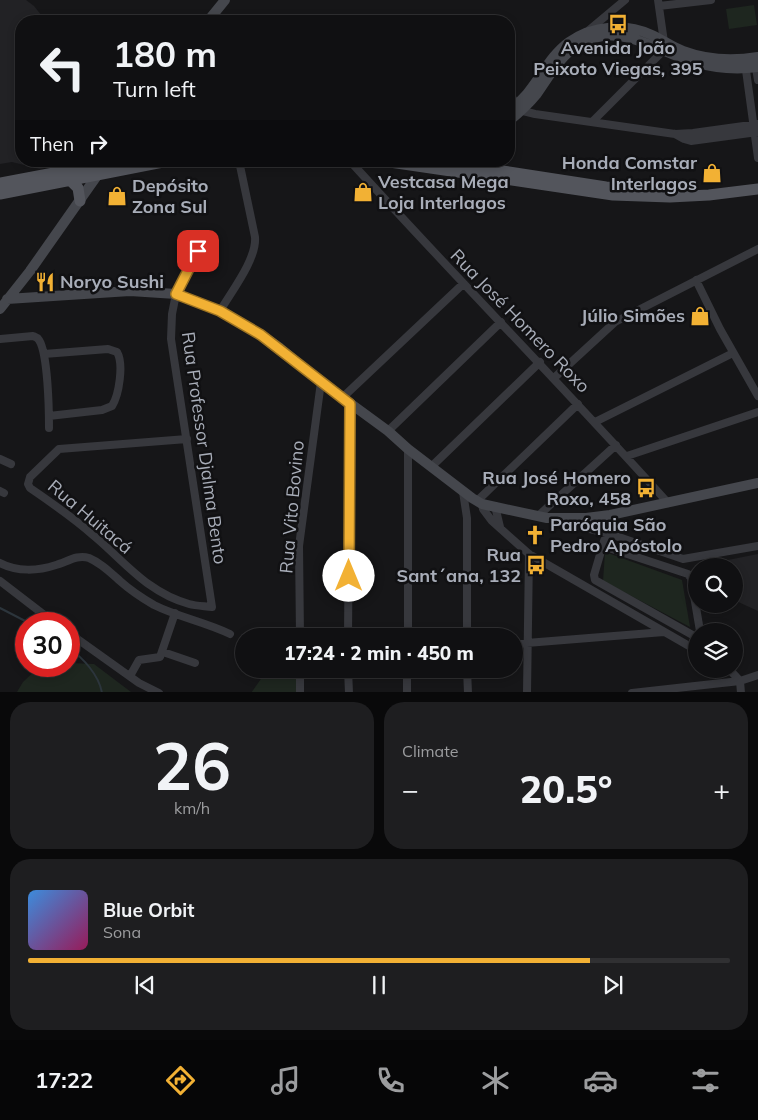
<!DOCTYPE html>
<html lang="en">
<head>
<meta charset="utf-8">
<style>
  body { margin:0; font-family:Mulish,sans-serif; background:#1e1e20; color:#f1f3f6; height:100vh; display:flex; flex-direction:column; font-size:19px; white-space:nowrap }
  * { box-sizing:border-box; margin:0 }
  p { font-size:16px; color:#9c9d9f }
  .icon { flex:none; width:28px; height:28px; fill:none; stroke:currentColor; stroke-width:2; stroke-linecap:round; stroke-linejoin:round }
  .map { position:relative; height:692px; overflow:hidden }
  .drawer { display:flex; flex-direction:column; gap:10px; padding:10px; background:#09090a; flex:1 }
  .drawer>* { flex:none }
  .banner { position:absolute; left:15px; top:15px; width:500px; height:152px; border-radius:20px; box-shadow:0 2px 8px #0003,0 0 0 1px #303032; background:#101012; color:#f1f3f6; overflow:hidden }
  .tools { position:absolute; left:688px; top:558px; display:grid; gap:10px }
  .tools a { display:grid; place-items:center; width:55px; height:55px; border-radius:50%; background:#101012; box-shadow:0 2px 8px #0003,0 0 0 1px #303032; font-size:25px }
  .speed { position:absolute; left:15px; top:612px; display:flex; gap:10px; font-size:25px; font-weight:700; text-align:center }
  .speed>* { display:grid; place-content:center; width:65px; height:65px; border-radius:50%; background:#101012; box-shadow:0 2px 8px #0003,0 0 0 1px #303032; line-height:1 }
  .speed .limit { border:8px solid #d22; background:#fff; color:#111 }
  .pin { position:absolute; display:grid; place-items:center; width:42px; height:42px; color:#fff; margin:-21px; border-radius:10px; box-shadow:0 2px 8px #0006 }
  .me { position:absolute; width:55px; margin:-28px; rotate:0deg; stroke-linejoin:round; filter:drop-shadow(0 0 4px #0008) }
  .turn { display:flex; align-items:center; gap:18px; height:105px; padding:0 15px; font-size:22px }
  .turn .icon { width:65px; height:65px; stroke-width:2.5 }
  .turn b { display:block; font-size:35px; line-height:42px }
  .then { display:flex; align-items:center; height:48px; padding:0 15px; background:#0003; gap:10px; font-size:19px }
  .big { font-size:38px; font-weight:800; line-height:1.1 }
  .drawer .widget { flex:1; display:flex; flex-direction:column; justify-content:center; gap:8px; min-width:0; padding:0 18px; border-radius:20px; background:#1e1e20 }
  .drawer .dial { align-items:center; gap:0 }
  .dial b { font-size:65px; line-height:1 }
  .song { display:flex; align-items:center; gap:15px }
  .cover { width:60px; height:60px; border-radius:8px; background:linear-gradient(135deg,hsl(210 70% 55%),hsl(330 70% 35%)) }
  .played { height:5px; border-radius:2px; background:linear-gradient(90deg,#f2b134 80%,#303032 80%) }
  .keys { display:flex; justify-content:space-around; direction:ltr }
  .heat { display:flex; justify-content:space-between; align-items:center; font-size:28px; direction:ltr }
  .drawer .tiles { flex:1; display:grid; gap:10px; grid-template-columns:1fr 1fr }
  .widget:last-child { grid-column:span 2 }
  .trip { position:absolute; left:235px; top:628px; width:288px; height:50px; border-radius:25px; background:#101012; box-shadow:0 2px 8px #0003,0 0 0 1px #303032; font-weight:800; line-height:50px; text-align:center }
  .menu { display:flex; height:80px; justify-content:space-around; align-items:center; background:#060607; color:#9c9d9f }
  .menu .icon { width:35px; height:35px }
  .menu .selected { color:#f2b134 }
  .menu b { font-size:22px; color:#f1f3f6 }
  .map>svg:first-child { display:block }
</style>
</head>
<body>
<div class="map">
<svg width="758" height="693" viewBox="0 0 758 693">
  <rect width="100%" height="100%" fill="#161618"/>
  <path fill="#222225" d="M0 0H26L34 6 46 21H21V161L73 162 40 169 12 162 0 164Z
    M758 554V611L734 600V566H698Z"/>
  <path fill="#1e261f" d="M754 5 757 25 729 29 726 9Z
    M605 552 682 580 690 627 603 581Z
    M69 663 94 664 131 692H17L23 682 40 666H69Z
    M268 669H297V692L251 693Z"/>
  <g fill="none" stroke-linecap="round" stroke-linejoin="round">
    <path stroke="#2c353c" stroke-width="2" d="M0 608 31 624
      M69 648C83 658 99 675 102 693"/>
    <path stroke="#37383d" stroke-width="8" d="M659 6 711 0
      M212 15 222 21
      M589 30 625 0
      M755 62 758 80
      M745 63 758 158
      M509 94 523 111 535 114 675 134 693 133 758 124
      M592 122 664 50V42L658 0
      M675 134 684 139 691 141 758 132
      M350 161C455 277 564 387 668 503
      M696 280 720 329 758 396
      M220 311C231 292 257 259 255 237L239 161
      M0 339 33 336C36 337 37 337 39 340 48 354 49 410 49 428
      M44 354 108 349 117 352C124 364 119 395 112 406L102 410 49 416
      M554 378 615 322 758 249
      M342 398 463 284
      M595 422 733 353
      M388 431 501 322
      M187 439 59 449 30 477 28 484 30 488C52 503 74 518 94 536 125 562 148 593 189 604 196 606 204 606 212 607L171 339 172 314 176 294 198 251
      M627 456 758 412
      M0 459 11 464
      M431 467 540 362
      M0 491 4 493
      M463 492 467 518V636
      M477 501 578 404
      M482 504 483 509 492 521 529 554 696 650
      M495 506 500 527
      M538 516 616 445
      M586 518 606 531
      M558 521 610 534 683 559 758 546
      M607 531 594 575 595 580 696 637
      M603 546 688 574 691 578 700 631
      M0 563C17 572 38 571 56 565 67 562 77 554 89 558 101 563 110 572 120 581 130 590 142 598 154 605 178 617 205 622 230 634
      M0 581 56 624
      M69 633 139 683 159 693
      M300 636 299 546 321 382
      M348 636 350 404
      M408 636V449
      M514 644 664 632
      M163 652 195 663
      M348 669 349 693
      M467 669 468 693
      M729 669 740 681 741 693
      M130 676 139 660 160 657 175 613
      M300 693V669
      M407 693V669
      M527 693 529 554
      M632 693 740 681 758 675"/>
    <path stroke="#45474d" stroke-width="10" d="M208 21 225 0
      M509 110C536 93 544 60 569 42 593 25 625 23 652 35 663 40 672 47 683 51 707 60 733 61 758 57
      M509 121C519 113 528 105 536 95 549 77 559 57 578 45 620 20 654 51 694 62 714 68 737 70 758 67
      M7 299 130 291 176 294 220 311 261 335 280 348 317 379 388 431 408 449 472 498 482 504 547 518H586L610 515 758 483
      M0 309 30 271 101 170"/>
    <path stroke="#53555c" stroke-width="11" d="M383 161 613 195 670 197 709 195 758 189
      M439 161 606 187 632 189
      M70 180 78 188 80 201
      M0 183 117 161
      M0 194 168 161"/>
  </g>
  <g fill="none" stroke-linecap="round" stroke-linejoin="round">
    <defs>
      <path id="route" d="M198 251 176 294 220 311 261 335 350 404 349 576"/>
    </defs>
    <use href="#route" stroke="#9d7322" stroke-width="12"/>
    <use href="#route" stroke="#f2b134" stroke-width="9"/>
  </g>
  <defs>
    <symbol id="bus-bare" viewBox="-9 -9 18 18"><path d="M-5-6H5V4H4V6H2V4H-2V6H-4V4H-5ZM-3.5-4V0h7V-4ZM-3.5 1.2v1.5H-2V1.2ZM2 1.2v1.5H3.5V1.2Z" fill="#f2b134" stroke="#111113" stroke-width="2.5" paint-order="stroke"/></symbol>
    <symbol id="shop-bare" viewBox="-9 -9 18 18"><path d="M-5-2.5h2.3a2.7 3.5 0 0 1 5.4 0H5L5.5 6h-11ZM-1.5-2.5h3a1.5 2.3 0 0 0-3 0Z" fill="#f2b134" stroke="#111113" stroke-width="2.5" paint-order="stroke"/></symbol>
    <symbol id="restaurant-bare" viewBox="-9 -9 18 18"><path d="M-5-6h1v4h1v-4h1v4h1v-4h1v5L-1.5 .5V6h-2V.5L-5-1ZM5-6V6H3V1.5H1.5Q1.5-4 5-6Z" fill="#f2b134" stroke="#111113" stroke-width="2.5" paint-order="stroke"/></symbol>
    <symbol id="church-bare" viewBox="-9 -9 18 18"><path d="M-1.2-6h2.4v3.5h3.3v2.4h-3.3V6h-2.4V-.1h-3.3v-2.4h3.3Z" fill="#f2b134" stroke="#111113" stroke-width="2.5" paint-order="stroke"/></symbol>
  </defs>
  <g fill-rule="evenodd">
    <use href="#bus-bare" x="604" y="10" width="28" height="28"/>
    <use href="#shop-bare" x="698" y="159" width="28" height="28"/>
    <use href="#shop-bare" x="349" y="178" width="28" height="28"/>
    <use href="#shop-bare" x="103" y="182" width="28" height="28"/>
    <use href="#restaurant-bare" x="31" y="268" width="28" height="28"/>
    <use href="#shop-bare" x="686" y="302" width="28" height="28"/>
    <use href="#bus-bare" x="632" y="474" width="28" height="28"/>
    <use href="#church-bare" x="521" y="521" width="28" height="28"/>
    <use href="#bus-bare" x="522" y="551" width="28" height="28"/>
  </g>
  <g text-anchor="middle" stroke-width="5" stroke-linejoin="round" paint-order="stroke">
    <g font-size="18" font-weight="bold" fill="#a8adb8" stroke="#111113" text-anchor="end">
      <text x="618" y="54" text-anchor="middle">Avenida João<tspan x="618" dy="21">Peixoto Viegas, 395</tspan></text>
      <text x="697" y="169">Honda Comstar<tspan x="697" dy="21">Interlagos</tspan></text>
      <text x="378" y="188" text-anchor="start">Vestcasa Mega<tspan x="378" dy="21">Loja Interlagos</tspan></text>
      <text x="132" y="192" text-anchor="start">Depósito<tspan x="132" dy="21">Zona Sul</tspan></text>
      <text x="60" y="288" text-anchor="start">Noryo Sushi</text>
      <text x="685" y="322">Júlio Simões</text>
      <text x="631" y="484">Rua José Homero<tspan x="631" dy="21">Roxo, 458</tspan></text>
      <text x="550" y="531" text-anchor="start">Paróquia São<tspan x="550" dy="21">Pedro Apóstolo</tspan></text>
      <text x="521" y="561">Rua<tspan x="521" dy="21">Sant´ana, 132</tspan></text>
    </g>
    <g font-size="18" fill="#a8adb8" stroke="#111113">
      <text transform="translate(520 321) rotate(46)" y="6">Rua José Homero Roxo</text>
      <text transform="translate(204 448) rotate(82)" y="6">Rua Professor Djalma Bento</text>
      <text transform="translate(292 507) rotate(-85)" y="6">Rua Vito Bovino</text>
      <text transform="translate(90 517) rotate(40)" y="6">Rua Huitacá</text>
    </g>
  </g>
</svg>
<div class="tools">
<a><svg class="icon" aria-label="search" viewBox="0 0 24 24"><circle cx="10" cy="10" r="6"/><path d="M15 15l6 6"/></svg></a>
<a><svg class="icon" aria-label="layers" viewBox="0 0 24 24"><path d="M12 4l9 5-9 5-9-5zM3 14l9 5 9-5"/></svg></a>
</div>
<div class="speed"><div class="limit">30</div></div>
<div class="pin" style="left:198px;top:251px;background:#d93025"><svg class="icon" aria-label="arrive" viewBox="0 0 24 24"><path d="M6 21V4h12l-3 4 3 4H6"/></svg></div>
<svg class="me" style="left:349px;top:576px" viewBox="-20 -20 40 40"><circle r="19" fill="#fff"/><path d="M0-13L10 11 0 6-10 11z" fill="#f2b134"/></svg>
<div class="trip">17:24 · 2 min · 450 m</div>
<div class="banner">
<div class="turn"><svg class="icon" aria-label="left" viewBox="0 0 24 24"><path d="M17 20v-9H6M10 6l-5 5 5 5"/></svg><div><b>180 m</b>Turn left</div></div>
<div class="then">Then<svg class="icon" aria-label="right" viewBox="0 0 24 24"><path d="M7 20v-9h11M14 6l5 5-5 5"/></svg></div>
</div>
</div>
<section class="drawer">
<div class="tiles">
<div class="widget dial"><b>26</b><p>km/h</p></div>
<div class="widget"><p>Climate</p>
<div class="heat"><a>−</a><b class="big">20.5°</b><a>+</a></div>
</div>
<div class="widget">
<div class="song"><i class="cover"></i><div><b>Blue Orbit</b><p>Sona</p></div></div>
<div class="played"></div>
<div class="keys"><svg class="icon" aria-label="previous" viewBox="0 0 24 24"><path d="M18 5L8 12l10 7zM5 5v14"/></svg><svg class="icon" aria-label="pause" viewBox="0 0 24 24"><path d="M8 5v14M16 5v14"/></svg><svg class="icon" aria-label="next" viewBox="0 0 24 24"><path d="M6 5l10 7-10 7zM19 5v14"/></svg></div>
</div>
</div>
</section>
<nav class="menu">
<b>17:22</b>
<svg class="icon selected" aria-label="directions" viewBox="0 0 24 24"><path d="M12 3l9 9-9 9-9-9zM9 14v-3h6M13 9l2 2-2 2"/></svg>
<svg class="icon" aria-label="music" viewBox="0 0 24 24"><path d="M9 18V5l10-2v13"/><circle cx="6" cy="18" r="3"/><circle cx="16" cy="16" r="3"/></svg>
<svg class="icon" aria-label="phone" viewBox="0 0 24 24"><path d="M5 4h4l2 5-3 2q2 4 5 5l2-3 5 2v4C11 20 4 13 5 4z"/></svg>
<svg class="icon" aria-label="climate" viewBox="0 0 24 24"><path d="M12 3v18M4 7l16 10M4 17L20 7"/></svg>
<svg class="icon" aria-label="car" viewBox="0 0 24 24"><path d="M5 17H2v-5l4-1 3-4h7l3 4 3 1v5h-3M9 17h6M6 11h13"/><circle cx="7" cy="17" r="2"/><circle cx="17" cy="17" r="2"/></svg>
<svg class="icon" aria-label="filters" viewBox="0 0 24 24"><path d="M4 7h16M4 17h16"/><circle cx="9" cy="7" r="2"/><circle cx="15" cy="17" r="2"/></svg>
</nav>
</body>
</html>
